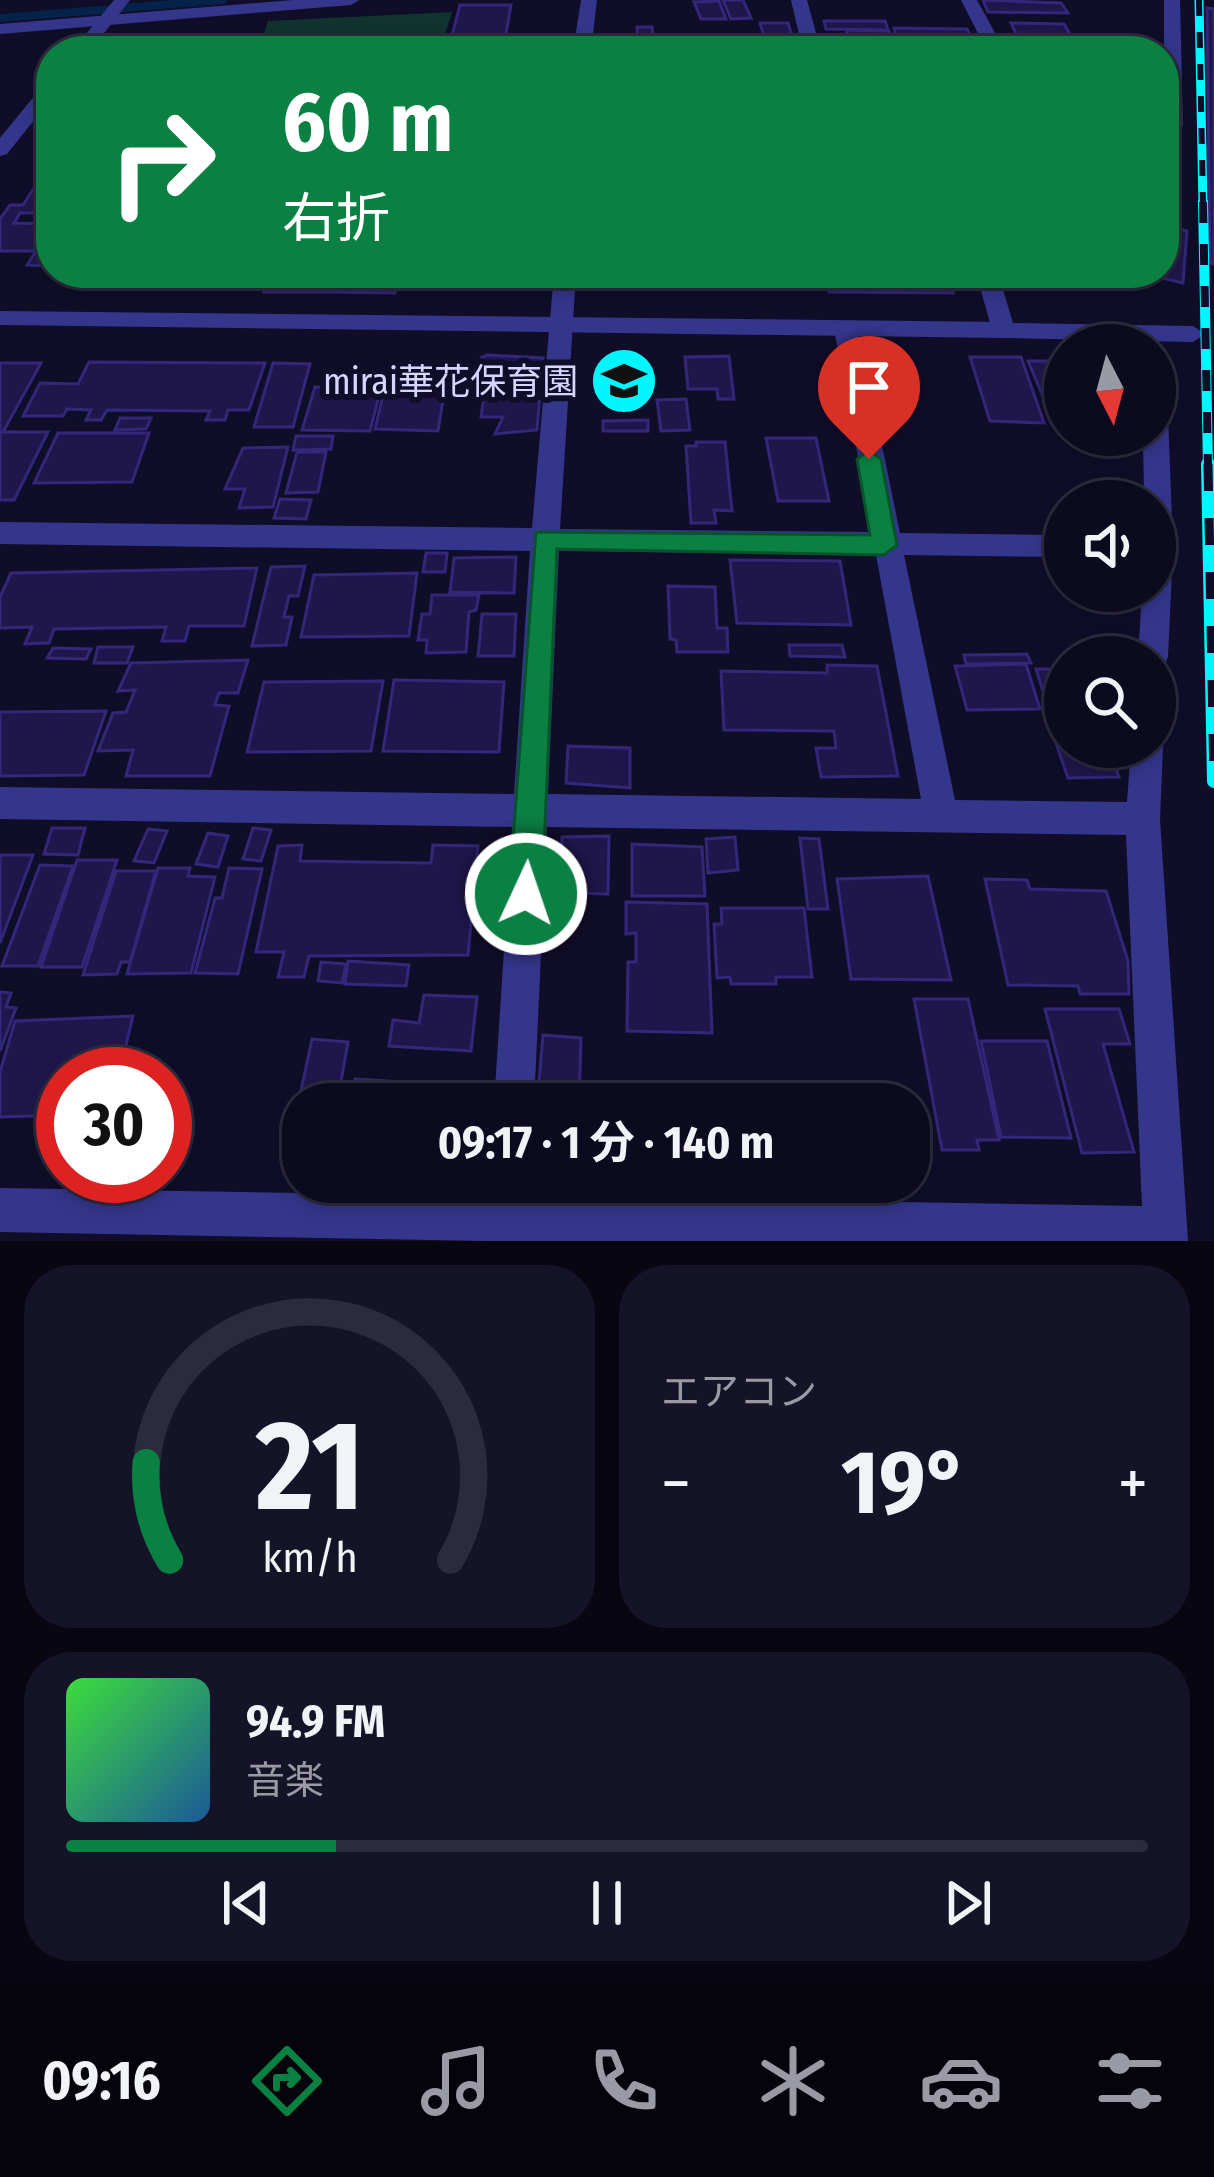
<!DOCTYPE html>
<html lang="ja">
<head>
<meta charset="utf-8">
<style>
  body { margin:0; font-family:"Fira Sans Condensed","Noto Sans JP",sans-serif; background:#151328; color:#f1f3f6; height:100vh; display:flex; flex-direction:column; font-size:45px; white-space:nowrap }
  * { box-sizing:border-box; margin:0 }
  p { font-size:39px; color:#9a9aa4 }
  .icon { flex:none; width:66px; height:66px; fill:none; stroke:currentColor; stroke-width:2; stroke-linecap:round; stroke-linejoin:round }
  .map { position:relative; height:1241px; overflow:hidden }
  .sheet { display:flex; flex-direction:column; gap:24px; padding:24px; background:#070611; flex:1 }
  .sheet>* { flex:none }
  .banner { position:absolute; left:36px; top:36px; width:1143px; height:252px; border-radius:48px; box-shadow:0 6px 18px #0003,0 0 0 3px #2c2b3d; background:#0b8043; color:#fff; overflow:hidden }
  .needle { width:78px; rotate:174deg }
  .fabs { position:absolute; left:1044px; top:324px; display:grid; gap:24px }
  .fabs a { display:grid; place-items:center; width:132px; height:132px; border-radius:50%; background:#0c0a1f; box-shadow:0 6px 18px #0003,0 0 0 3px #2c2b3d; font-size:60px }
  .speed { position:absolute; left:36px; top:1047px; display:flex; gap:24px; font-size:60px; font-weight:700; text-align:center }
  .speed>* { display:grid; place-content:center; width:156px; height:156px; border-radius:50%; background:#0c0a1f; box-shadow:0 6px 18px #0003,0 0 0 3px #2c2b3d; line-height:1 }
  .speed .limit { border:18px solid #d22; background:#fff; color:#111 }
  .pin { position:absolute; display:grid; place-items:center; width:102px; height:102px; color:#fff; margin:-123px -51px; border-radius:50% 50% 50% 0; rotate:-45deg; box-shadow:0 0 12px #0007 }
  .pin .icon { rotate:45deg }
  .me { position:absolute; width:132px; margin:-66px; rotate:3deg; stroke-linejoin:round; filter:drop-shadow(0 0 9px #0008) }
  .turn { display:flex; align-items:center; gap:42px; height:252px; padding:0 48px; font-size:54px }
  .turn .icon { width:156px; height:156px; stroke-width:2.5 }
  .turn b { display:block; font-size:84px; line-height:102px }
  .big { font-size:90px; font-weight:700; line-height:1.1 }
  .sheet .card { flex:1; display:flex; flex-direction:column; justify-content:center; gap:18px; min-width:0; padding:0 42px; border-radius:48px; background:#151328 }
  .sheet .dial { align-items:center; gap:0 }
  .dial svg { height:312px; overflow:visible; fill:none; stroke:#2c2b3d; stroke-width:7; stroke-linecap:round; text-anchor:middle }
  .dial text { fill:#f1f3f6; stroke:none }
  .song { display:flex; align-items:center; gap:36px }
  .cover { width:144px; height:144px; border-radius:18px; background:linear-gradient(135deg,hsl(120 70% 55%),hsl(210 70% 35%)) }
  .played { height:12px; border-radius:6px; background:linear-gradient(90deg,#0b8043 25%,#2c2b3d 25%) }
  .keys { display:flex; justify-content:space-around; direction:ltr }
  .heat { display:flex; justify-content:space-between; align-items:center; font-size:66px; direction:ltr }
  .sheet .tiles { flex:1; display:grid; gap:24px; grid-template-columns:1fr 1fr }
  .card:last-child { grid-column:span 2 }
  .trip { position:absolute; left:282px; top:1083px; width:648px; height:120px; border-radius:48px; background:#0c0a1f; box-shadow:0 6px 18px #0003,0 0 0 3px #2c2b3d; font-weight:700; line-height:120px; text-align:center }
  .tab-bar { display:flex; height:192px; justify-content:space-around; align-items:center; background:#05040c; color:#9a9aa4 }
  .tab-bar .icon { width:84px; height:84px }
  .tab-bar .current { color:#0b8043 }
  .tab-bar b { font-size:54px; color:#f1f3f6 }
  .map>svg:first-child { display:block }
</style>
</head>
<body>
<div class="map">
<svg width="1214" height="1241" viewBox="0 0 1214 1241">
  <rect width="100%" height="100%" fill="#100d29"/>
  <path fill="#103330" d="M452 12 440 51H258L268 21Z"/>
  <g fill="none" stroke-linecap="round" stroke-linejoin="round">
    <path stroke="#05234a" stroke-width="8" d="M0 18 223 0"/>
  </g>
  <path fill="#1f174b" stroke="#322779" stroke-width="3" d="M723 0H743L751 18 731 19Z
    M983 0 1061 3 1068 13 988 12Z
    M719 1 726 19H701L694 2Z
    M460 5H511L503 51H448Z
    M1207 8 1214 9V264L1210 263Z
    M824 21H885L888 30 826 29Z
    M760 23H788L792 36H764Z
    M1011 23 1064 24 1074 41 1019 40Z
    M637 27H652L653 39H662L663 51H638Z
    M894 28 967 29 973 41H898Z
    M846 30 889 31 892 38H848Z
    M177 35 169 49H144L153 36Z
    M765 39H792L795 51H766Z
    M902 42 959 44 962 51 904 50Z
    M1030 43 1080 44 1084 51H1006L1003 44Z
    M1082 44H1139L1144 51H1086Z
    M1164 136 1173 138 1172 180 1164 179Z
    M51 175V213H20L14 223 51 224V266L27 265 36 251H0V219L10 205H23L36 185H45Z
    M1164 226 1187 231 1183 283 1140 273H1164Z
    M110 273H196L193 280 107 279Z
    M825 273H945L953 293 829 292Z
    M268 280H328L325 292H264Z
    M329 281H398L395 293 326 292Z
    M487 355 543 358 537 430 495 434 503 417H481L484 396H476L481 358Z
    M729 356 734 399H718L717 389H688L685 357Z
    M970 357H1021L1044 423 990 421Z
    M1028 361H1065V399H1044Z
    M89 362 265 363 249 410H228L225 420H206L210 411 107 410 101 420H86L91 410 67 409 63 416H23L40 383 78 384Z
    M0 363H41L3 432H48L14 500H0Z
    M273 363 310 364 293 427H254Z
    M387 379 446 381 438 431 375 429Z
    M315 387 381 388 370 431 302 430Z
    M686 399 690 430 661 431 657 400Z
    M120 418H151L146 429 115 430Z
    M648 420V431H603V421Z
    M58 433H149L132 482 34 483Z
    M296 436H333L331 449 293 450Z
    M766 438H816L829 501H778Z
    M696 442H725L732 511 714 510 716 523H691L686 446H696Z
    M288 447 273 507 239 508 245 489H225L243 448Z
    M297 452H326L318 492 286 493Z
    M280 499 311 500 306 519 274 518Z
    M426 553H447L445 572H423Z
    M516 557 514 593 450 592 454 558Z
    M730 560 840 561 851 625 737 623Z
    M305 566 298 596H289L284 617H292L286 645 252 646 271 567Z
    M257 568 244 626H189L185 641H162L166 627 54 629 49 643 25 644 32 627 0 628V597L11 573Z
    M417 573 409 636 301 637 314 575Z
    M668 586 715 587 717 628H727L728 652H677L676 640 670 639Z
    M432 595H479L476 610 469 612 466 652 426 653 427 640H418L422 614H430Z
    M482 614H516L514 656H478Z
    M789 645H842L845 657 790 656Z
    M98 647H133L127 663H94Z
    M53 648 91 649 86 659 47 658Z
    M1027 654 1031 663 966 664 964 655Z
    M248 660 238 693H219L215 705 229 706 210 776H126L133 750 98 751 113 713 126 712 135 690 118 691 131 663Z
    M1026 664 1040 709 967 710 955 666Z
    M827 665 877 666 898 776 821 777 816 748H836L834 731 724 730 721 671 827 673Z
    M1036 669H1065V707H1048Z
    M394 680 504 682 499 752 383 751Z
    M383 681 371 751 247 752 264 682Z
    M106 711 84 775 0 776V712Z
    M1049 723H1065V747H1108L1119 777 1068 778Z
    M568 746 630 748V788L566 783Z
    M52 828H85L78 855 44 854Z
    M253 828 271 830 261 861 243 859Z
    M148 829 167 831 154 863 134 861Z
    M208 833 228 836 218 867 196 864Z
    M609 836 608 894 560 893 562 837Z
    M735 837 738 870 708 873 706 839Z
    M800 838 819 839 828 909H808Z
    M632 844 702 847 705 896H632Z
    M302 845 300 861 431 863 433 845 478 846 468 955 309 956 304 977H278L284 952H256L278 846Z
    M0 855H33L0 943Z
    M77 860H117L82 967H41Z
    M40 865 73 866 38 966H2Z
    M158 868H190L188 876 215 877 191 973 127 974Z
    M229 868 262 869 238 974 195 973 215 898H222Z
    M116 871H156L130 962H121L117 974 83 975Z
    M928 876 951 980 851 979 837 879Z
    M985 879 1027 880 1030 889 1106 891 1128 961 1129 994H1080L1078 986 1008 985Z
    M626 902 707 904 712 1033 627 1031 628 962H636V933L626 934Z
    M721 908H804L812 977H776V984H731L730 977 717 978 714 924H722Z
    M348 961 409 965 406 986 345 984Z
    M321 962 346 964 342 983 318 981Z
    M0 992 11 993 6 1007 16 1008 0 1051Z
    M424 995 477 997 471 1051 389 1046 393 1020 419 1023Z
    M914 999H968L999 1140H977L979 1150H942Z
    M1045 1009H1119L1130 1044H1103L1134 1152 1082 1153Z
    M133 1016 119 1074H63V1115L0 1117V1072L15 1021Z
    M543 1035 581 1038 579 1104H537Z
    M312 1039 348 1042 337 1104H303V1123H294Z
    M981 1041H1047L1071 1138 1001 1137Z
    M355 1079 401 1082 398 1104H351Z
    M415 1082H460L459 1104H413Z
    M299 1131H303V1179H289Z"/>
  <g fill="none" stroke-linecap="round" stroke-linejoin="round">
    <path fill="#34368c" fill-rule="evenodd" d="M293 0H359L351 5 0 34V24Z
      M581 0H597L591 51H573Z
      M791 0H807L821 51H803Z
      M961 0H977L1005 51H987Z
      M1164 0H1180L1183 126 1164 132Z
      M554 273H576L560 529 872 532 834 329 846 321 858 329 900 533 1065 535V557L904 555 955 800 1127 802 1131 747H1155V735L1163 747 1160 819 1188 1241H484L0 1232V1188L488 1196 489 1182H531V1196L1142 1206 1126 835 547 827 534 1104H494L512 827 0 819V787L514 794 530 551 0 544V522L532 528ZM559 551 876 555 921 799 548 794Z
      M976 273H998L1013 323 1193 326 1205 334 1193 342 1004 338 992 330Z
      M1155 379 1167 388 1173 547 1168 657 1164 666 1155 670V657H1138L1142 591H1155V501H1144L1143 435H1155Z"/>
    <path fill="#34368c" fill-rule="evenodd" d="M114 0H130L90 51H72Z
      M51 82V99L7 154 0 156V138L45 83Z
      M0 311 1004 322 1016 330 1004 338 0 325Z"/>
    <defs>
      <path id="rail-far2" d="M1199 0 1203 205"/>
      <path id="rail-far1" d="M1203 202 1208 467"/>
      <path id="rail" d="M1208 464 1214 781"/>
    </defs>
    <use href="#rail-far2" stroke="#01f6ff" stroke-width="9"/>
    <use href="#rail-far1" stroke="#01f6ff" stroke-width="10"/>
    <use href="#rail" stroke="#01f6ff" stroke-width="14"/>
    <use href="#rail-far2" stroke="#100d29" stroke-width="6" stroke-dasharray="16" stroke-linecap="butt"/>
    <use href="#rail-far1" stroke="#100d29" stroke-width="8" stroke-dasharray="21" stroke-linecap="butt"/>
    <use href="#rail" stroke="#100d29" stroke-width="9" stroke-dasharray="27" stroke-linecap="butt"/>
  </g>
  <path fill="#0b8043" stroke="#07532c" stroke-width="3" d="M869 450 881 459 897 545 884 555 557 549 542 894 537 906 526 911 514 906 509 894 536 532 870 535 857 459Z"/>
  <defs>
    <symbol id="school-disc" viewBox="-11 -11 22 22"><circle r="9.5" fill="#01f6ff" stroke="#100d29"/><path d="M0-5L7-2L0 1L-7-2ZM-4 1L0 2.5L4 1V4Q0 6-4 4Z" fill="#111"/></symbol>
  </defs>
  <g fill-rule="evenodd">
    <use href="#school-disc" x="586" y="343" width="76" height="76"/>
  </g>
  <g text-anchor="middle" stroke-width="12" stroke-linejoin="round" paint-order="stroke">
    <g font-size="36" fill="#d7d5ff" stroke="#100d29" text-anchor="end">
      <text x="578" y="394">mirai華花保育園</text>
    </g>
  </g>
</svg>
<div class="fabs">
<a><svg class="needle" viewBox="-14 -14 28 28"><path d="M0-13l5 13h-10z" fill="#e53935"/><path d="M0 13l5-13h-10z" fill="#9a9aa4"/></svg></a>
<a><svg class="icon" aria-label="sound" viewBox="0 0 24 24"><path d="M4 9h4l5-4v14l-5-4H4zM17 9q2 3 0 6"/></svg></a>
<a><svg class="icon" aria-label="search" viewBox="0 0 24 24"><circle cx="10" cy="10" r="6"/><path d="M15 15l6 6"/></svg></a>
</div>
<div class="speed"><div class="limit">30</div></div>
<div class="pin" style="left:869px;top:459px;background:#d93025"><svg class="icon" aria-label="arrive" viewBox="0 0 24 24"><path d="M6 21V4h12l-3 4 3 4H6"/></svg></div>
<svg class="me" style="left:526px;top:894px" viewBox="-20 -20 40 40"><circle r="17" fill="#0b8043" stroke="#fff" stroke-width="3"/><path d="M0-11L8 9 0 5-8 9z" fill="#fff"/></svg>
<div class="trip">09:17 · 1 分 · 140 m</div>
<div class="banner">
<div class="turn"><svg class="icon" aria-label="right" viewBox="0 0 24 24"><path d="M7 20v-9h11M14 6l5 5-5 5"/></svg><div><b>60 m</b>右折</div></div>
</div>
</div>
<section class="sheet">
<div class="tiles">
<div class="card dial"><svg viewBox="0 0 100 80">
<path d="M14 69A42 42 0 1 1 86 69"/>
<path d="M14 69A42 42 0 0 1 8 44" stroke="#0b8043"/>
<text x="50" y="56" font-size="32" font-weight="700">21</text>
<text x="50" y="72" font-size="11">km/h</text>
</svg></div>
<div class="card"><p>エアコン</p>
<div class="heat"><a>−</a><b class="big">19°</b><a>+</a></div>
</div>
<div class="card">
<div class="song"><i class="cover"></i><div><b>94.9 FM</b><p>音楽</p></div></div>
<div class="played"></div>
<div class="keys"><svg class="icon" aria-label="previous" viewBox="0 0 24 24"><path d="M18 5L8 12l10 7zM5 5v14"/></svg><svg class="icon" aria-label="pause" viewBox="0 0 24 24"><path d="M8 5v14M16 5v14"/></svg><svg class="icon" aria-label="next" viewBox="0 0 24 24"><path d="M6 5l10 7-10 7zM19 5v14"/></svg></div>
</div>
</div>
</section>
<nav class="tab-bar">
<b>09:16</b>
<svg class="icon current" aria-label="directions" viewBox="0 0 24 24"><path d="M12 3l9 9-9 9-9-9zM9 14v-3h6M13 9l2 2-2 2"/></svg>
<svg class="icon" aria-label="music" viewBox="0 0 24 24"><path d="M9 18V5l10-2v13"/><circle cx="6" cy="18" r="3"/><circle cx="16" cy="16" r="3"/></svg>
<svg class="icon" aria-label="phone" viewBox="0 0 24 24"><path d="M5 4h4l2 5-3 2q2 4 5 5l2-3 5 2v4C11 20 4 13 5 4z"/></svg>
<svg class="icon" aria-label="climate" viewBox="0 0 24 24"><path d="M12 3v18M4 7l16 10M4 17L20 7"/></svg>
<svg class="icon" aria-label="car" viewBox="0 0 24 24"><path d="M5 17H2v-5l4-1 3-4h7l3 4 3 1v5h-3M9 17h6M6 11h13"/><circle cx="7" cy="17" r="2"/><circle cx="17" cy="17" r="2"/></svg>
<svg class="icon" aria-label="filters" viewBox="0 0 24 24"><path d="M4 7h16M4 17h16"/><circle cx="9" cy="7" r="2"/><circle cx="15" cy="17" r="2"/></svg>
</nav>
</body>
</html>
